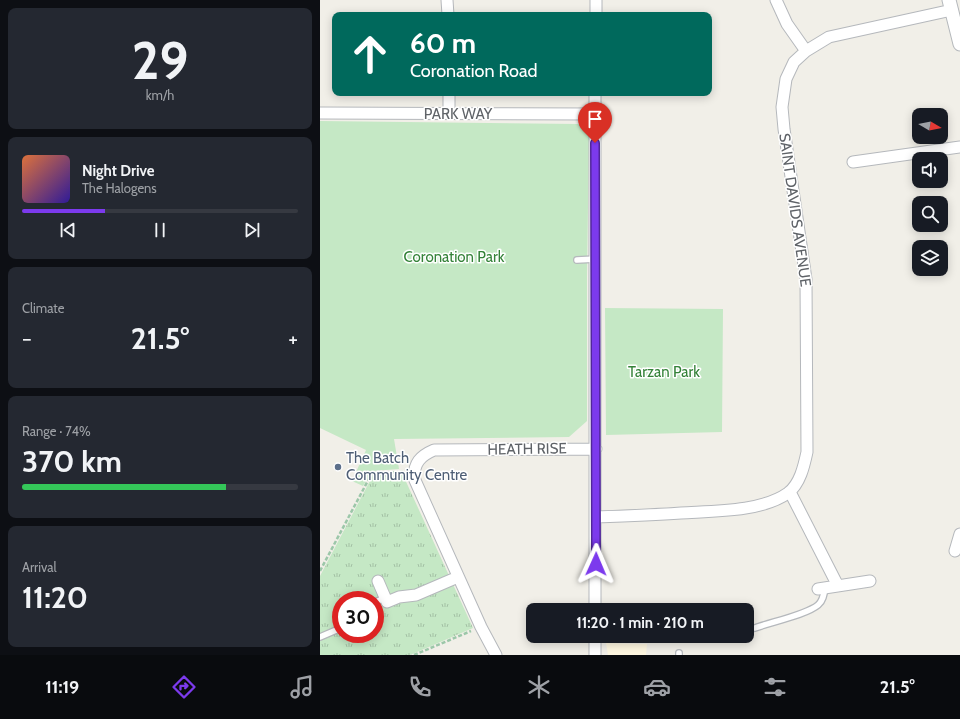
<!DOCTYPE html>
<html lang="en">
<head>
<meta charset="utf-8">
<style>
  body { margin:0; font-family:Cabin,sans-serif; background:#242831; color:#f1f3f6; height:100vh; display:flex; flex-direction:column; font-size:15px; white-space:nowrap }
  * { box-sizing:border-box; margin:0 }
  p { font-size:13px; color:#9ea1a6 }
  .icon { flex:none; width:22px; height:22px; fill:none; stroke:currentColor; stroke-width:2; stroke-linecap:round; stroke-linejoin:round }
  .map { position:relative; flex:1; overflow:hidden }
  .drawer { display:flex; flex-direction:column; gap:8px; padding:8px; background:#0d0f14; width:320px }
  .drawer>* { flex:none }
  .banner { position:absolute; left:12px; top:12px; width:380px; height:84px; border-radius:8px; box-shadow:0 2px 10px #0003; background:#00695c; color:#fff; overflow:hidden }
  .needle { width:26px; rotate:100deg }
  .fabs { position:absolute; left:592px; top:108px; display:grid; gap:8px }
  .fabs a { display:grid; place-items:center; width:36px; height:36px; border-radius:8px; background:#171b24; box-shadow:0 2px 10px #0003; font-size:20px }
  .speed { position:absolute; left:12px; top:591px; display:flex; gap:8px; font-size:20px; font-weight:700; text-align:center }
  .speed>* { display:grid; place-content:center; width:52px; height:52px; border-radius:50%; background:#171b24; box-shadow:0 2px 10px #0003; line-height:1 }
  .speed .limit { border:6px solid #d22; background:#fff; color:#111 }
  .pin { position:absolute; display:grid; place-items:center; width:34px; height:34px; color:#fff; margin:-41px -17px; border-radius:50% 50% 50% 0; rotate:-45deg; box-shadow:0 0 4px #0007 }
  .pin .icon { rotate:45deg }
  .me { position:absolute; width:44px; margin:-22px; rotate:1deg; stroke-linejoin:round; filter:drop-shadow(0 0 3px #0008) }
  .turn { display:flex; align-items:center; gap:14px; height:84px; padding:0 12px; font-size:18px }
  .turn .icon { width:52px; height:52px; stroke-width:2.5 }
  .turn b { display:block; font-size:28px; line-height:34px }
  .big { font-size:30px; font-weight:700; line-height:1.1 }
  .drawer .card { flex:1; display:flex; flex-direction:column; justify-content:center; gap:6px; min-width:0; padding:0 14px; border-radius:8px; background:#242831 }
  .drawer .dial { align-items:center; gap:0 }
  .dial b { font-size:52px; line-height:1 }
  .song { display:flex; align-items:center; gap:12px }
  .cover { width:48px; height:48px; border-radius:6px; background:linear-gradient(135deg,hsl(20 70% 55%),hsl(250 70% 35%)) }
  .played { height:4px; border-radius:2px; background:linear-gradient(90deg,#7c3aed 30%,#363941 30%) }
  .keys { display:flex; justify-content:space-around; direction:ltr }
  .heat { display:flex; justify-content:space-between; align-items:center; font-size:22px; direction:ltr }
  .charge { height:6px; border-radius:3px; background:linear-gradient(90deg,#34c759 74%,#363941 0) }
  .trip { position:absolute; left:206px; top:603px; width:228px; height:40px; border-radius:8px; background:#171b24; box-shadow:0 2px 10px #0003; font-weight:700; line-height:40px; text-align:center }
  .tabs { display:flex; height:64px; justify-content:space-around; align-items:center; background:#090b0e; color:#9ea1a6 }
  .tabs .icon { width:28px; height:28px }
  .tabs .active { color:#7c3aed }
  .tabs b { font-size:18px; color:#f1f3f6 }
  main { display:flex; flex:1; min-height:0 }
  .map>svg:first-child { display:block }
</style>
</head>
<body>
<main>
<section class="drawer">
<div class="card dial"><b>29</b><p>km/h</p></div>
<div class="card">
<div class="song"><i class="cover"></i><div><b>Night Drive</b><p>The Halogens</p></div></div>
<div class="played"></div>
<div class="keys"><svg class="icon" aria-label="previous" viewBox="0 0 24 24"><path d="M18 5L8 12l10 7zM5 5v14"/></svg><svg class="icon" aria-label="pause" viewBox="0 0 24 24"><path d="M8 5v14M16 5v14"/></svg><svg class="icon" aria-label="next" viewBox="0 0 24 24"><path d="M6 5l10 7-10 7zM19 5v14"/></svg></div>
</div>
<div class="card"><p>Climate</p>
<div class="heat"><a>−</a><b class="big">21.5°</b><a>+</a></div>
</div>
<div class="card"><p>Range · 74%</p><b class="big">370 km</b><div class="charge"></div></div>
<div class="card"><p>Arrival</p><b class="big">11:20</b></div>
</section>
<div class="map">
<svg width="640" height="655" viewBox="0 0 640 655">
  <defs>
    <pattern id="grass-tufts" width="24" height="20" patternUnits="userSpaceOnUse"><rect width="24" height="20" fill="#c5e8c5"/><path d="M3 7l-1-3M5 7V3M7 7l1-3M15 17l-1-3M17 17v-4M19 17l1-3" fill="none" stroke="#a3c0a4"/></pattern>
  </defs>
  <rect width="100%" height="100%" fill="#f1efe8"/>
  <path fill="#fef7e0" d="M286 643 327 644 326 655H288Z"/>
  <path fill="url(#grass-tufts)" fill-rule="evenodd" d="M53 475H83L153 628 90 655H0V576ZM21 600H55V634H21Z"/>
  <path fill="#c5e8c5" d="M0 121 258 124 265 127 269 136 267 277V421L249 437 74 439 79 469 52 471 43 486 32 481 46 450 0 428Z
    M285 308 403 309 402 432 286 435Z"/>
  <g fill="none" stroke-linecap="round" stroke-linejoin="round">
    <defs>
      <path id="service" d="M257 260 276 259
        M55 602 65 598
        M435 628C451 622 486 615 498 605 503 601 504 594 505 588
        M0 637 21 628
        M359 655V653"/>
      <path id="minor" d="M127 0 128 15
        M456 0 467 24 486 51
        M276 15V0
        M129 93V113
        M275 93V610
        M0 113 275 114
        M533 162 640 147
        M470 492 518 586
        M276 517C305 516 333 515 361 513 394 511 441 512 468 493 480 484 484 466 487 452L486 279 464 129 462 107 466 79 474 62 486 51 509 37 632 10
        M635 551 640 534
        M58 581 67 602 79 597 96 595 138 577
        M498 589 550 581
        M176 655 161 627 94 478C94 463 100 456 114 450L276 449
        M275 655V636"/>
      <path id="tertiary" d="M629 0 640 44"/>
    </defs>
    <use href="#service" stroke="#b5b8bc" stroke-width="8"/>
    <use href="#minor" stroke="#b5b8bc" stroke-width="13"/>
    <use href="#tertiary" stroke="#b5b8bc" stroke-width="15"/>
    <path stroke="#9cc7a9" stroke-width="2.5" stroke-dasharray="4 2" stroke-linecap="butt" d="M0 571 52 473 84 472
      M94 655 151 631"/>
    <use href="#service" stroke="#fff" stroke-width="5.5"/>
    <use href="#minor" stroke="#fff" stroke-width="11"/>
    <use href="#tertiary" stroke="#fff" stroke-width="13"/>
  </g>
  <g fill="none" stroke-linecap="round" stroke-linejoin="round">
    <defs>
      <path id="route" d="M275 143 276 564"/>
    </defs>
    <use href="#route" stroke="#51269a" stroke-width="10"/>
    <use href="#route" stroke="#7c3aed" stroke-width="7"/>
  </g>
  <circle fill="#5c6f8a" stroke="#fff" stroke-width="1.5" cx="18" cy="467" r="4"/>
  <g text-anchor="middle" stroke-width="3" stroke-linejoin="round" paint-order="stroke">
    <g font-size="15" fill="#5f6368" stroke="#fff">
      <text x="138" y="119">PARK WAY</text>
      <text transform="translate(475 210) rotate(82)" y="5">SAINT DAVIDS AVENUE</text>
      <text transform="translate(207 449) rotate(-1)" y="5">HEATH RISE</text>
    </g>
    <g font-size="15" fill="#348238" stroke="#fff">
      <text x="134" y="262">Coronation Park</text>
      <text x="344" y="377">Tarzan Park</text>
    </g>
    <g font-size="15" fill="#4e5e75" stroke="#fff" text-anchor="start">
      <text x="26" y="463">The Batch<tspan x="26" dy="17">Community Centre</tspan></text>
    </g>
  </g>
</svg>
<div class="fabs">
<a><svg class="needle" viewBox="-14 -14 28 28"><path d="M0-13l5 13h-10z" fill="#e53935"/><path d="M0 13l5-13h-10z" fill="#9ea1a6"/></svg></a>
<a><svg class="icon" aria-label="sound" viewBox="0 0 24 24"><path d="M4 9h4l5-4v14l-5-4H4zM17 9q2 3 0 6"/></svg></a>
<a><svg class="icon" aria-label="search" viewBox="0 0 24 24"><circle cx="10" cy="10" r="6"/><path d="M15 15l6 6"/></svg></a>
<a><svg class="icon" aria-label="layers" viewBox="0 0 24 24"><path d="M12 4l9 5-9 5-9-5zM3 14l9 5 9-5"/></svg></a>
</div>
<div class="speed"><div class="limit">30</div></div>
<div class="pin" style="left:275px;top:143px;background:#d93025"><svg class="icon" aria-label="arrive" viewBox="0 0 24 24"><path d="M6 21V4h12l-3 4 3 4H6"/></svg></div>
<svg class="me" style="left:276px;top:564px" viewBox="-20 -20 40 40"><path d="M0-17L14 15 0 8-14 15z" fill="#7c3aed" stroke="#fff" stroke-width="4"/></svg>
<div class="trip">11:20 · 1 min · 210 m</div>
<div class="banner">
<div class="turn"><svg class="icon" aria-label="ahead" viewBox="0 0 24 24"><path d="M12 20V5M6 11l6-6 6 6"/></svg><div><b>60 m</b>Coronation Road</div></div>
</div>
</div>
</main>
<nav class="tabs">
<b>11:19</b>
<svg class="icon active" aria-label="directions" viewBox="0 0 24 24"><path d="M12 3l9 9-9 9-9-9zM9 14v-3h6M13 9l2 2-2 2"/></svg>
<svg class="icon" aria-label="music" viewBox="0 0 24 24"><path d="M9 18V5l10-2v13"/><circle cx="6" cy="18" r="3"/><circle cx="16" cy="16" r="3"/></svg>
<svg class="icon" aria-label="phone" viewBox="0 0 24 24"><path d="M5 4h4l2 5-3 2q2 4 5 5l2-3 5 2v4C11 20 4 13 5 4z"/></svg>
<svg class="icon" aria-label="climate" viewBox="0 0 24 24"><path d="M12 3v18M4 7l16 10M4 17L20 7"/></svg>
<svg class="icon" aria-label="car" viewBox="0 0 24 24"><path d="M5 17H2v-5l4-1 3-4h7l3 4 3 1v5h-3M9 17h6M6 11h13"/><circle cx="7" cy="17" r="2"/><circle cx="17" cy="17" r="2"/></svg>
<svg class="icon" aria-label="filters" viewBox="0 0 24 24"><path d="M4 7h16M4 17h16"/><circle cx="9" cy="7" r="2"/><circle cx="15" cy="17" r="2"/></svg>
<b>21.5°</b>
</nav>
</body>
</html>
